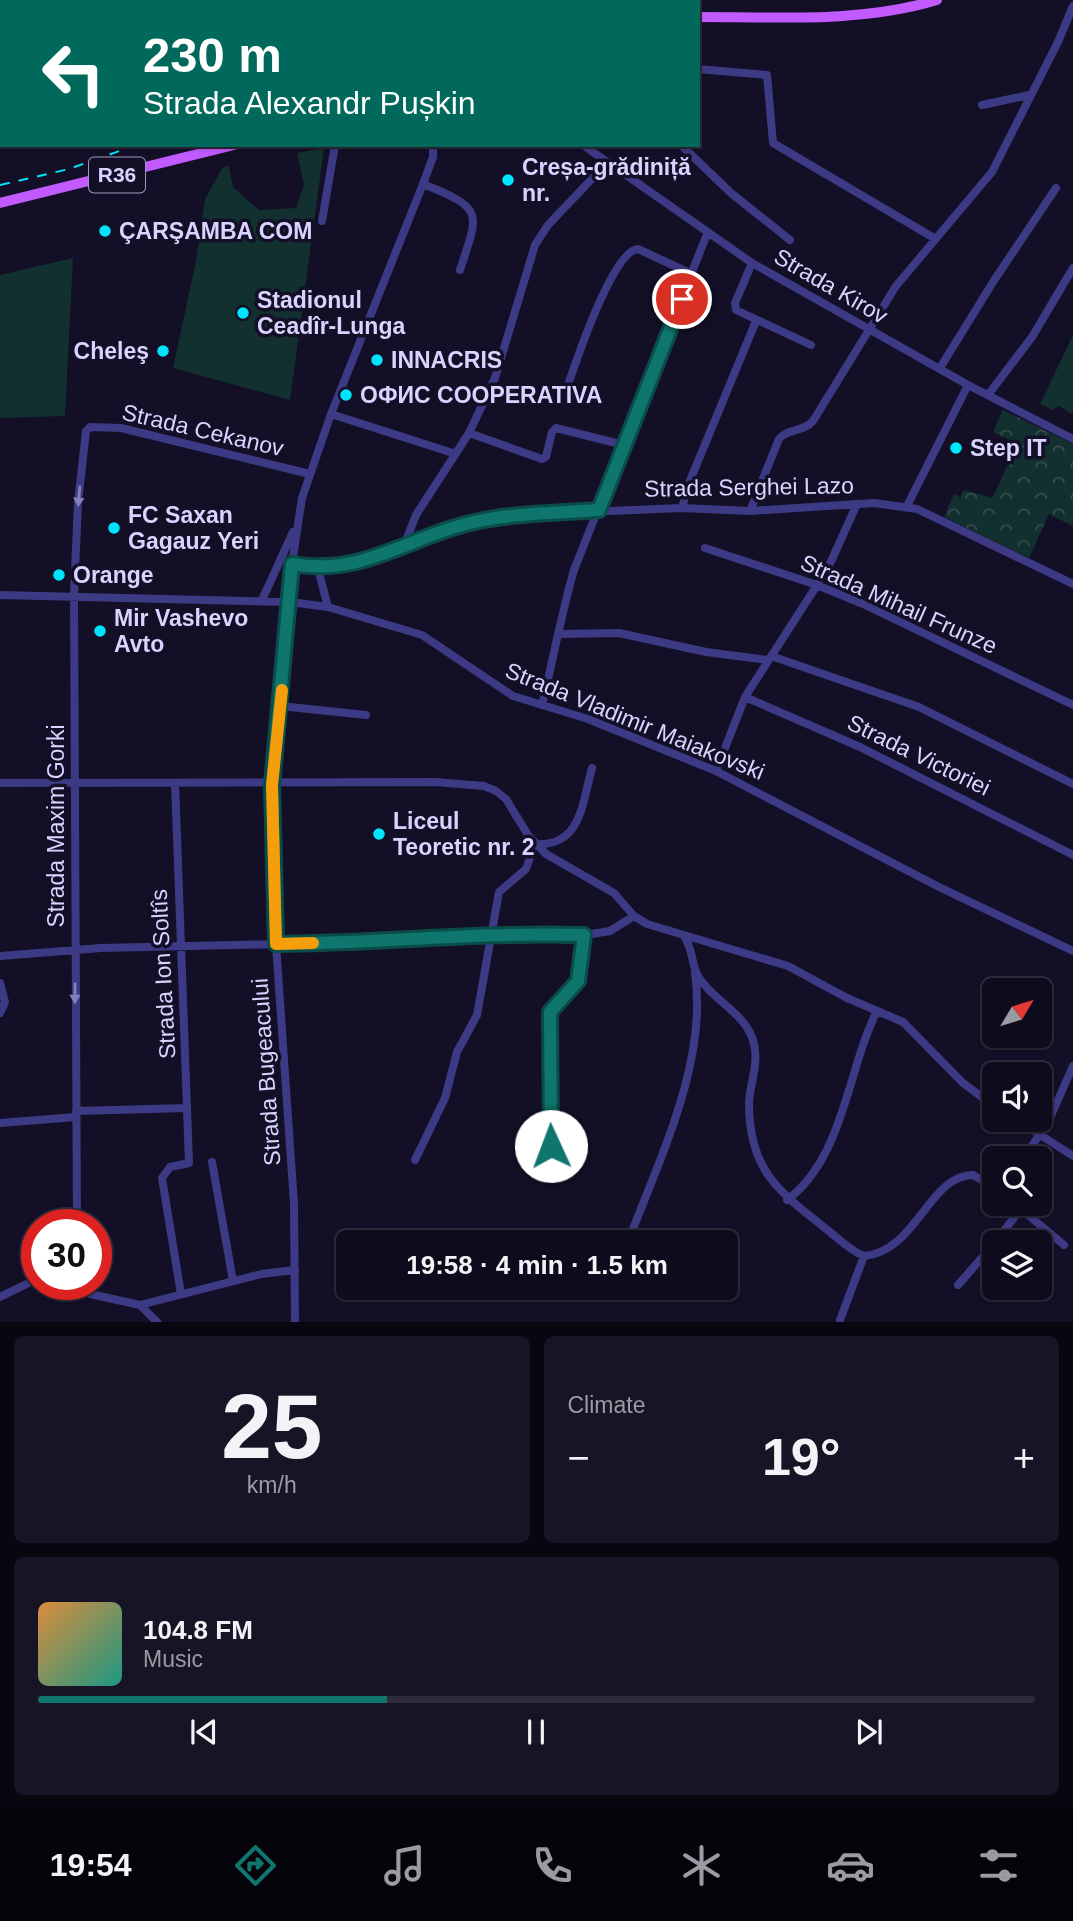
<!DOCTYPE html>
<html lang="en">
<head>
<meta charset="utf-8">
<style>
  body { margin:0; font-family:Helvetica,sans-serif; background:#171425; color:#f1f3f6; height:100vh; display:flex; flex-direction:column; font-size:26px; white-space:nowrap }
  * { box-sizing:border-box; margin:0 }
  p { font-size:23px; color:#9b9ba3 }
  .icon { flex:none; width:38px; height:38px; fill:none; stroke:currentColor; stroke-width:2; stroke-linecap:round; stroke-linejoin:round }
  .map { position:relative; height:1322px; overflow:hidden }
  .side { display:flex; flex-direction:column; gap:14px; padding:14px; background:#08060f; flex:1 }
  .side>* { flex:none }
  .top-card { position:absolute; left:0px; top:0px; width:700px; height:147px; box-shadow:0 2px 5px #0004,0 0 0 2px #2e2b3b; background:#00695c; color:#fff; overflow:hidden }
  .needle { width:46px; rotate:52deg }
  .controls { position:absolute; left:982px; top:978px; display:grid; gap:14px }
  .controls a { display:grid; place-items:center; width:70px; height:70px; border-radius:10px; background:#0e0b1c; box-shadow:0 2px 5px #0004,0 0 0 2px #2e2b3b; font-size:35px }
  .speed { position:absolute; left:21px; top:1209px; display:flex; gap:14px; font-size:35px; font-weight:700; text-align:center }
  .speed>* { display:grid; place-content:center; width:91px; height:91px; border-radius:50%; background:#0e0b1c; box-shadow:0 2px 5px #0004,0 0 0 2px #2e2b3b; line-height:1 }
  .speed .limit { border:10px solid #d22; background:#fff; color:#111 }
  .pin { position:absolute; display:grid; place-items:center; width:60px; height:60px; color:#fff; margin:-30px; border:4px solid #fff; border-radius:50%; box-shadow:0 2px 7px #0007 }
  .me { position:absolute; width:77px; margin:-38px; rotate:358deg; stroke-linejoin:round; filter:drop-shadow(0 0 5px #0008) }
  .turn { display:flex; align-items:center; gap:24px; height:147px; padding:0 28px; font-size:32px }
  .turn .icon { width:91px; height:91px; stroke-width:2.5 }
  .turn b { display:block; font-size:49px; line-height:60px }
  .big { font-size:52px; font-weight:600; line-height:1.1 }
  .side .card { flex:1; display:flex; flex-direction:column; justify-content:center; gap:10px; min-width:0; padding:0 24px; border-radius:10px; background:#171425 }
  .side .dial { align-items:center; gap:0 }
  .dial b { font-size:91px; line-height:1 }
  .song { display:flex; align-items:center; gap:21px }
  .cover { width:84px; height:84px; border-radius:10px; background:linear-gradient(135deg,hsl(30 70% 55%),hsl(170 70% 35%)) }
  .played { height:7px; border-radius:4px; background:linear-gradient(90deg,#0f766e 35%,#2e2b3b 35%) }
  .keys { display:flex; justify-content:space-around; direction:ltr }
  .heat { display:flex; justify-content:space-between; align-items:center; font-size:38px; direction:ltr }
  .side .tiles { flex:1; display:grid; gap:14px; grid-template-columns:1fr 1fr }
  .card:last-child { grid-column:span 2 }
  .trip { position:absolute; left:336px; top:1230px; width:402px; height:70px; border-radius:10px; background:#0e0b1c; box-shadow:0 2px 5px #0004,0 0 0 2px #2e2b3b; font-weight:600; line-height:70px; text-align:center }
  .dock { display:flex; height:112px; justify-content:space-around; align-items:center; background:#06040b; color:#9b9ba3 }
  .dock .icon { width:49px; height:49px }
  .dock .current { color:#0f766e }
  .dock b { font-size:32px; color:#f1f3f6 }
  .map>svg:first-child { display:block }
</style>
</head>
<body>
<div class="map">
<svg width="1073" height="1323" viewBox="0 0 1073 1323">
  <defs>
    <pattern id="forest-crowns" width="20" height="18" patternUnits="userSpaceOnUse" patternTransform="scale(1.75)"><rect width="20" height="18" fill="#12302f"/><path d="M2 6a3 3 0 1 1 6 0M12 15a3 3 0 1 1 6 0" fill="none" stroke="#344d4e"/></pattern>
  </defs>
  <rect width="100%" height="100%" fill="#130f26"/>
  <path fill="#12302f" d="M0 0H360L2 2V145H13L0 147Z
    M324 148 290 400 173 368 195 266 205 199 223 167 229 166 233 187 259 210 296 208 304 185 297 153Z
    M73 258 65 416 0 418V275Z
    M1073 335V412L1072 414 1059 406 1053 410 1040 404Z"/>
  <path fill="url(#forest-crowns)" d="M1003 410 1073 444V526L1049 514 1029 558 944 517 954 494 960 497 964 490 992 498 1018 444 993 432Z"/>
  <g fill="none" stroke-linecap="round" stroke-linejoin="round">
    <path stroke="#0c2248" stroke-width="12" d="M316 2 319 0
      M0 116H2"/>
    <path stroke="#3d3a85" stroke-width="8" d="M698 69 767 75 773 143 934 238
      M982 105 1029 95
      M583 145 752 263 968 385 1073 439
      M681 145 731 193 790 240
      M423 184C485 209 479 212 460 270
      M322 221 335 145
      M752 263 735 303 736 310 811 345
      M940 368 993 282 1056 188
      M566 391C574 367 613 249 638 249L692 274
      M988 395 1032 337 1073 268
      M331 414 456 454
      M469 433 542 459 546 457 552 432 556 428 624 445
      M907 506 968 385
      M682 508 689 483 756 321
      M750 511 779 439C788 428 802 433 813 421L896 286 992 172 1058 42 1073 6
      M403 548 416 515 469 433 495 378 535 245 548 225 607 163
      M705 548 817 585 863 604 1073 705
      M292 564 318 569 342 566 381 556 469 523 537 514 682 508 750 511 874 503 917 509 1073 584
      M318 569 328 607
      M0 595 290 602 328 607 422 635 513 696 588 719 716 771 939 887 1073 951
      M262 600 293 532
      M558 634 619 633 706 652 768 660
      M771 656 919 707 1073 784
      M745 697 860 747 1073 855
      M542 705C553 660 561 615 574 570L707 234
      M280 706 366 715
      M716 771 745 697 828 568 857 504
      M0 783 435 782 484 786 496 791 506 799 528 835 546 854 614 893 634 916 647 924 788 966 847 998 903 1022 963 1083 994 1106
      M175 783 189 1163 170 1167 162 1178 181 1294
      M684 936C693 949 691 963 698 976 712 1000 744 1012 753 1040 760 1062 750 1082 749 1103 749 1170 778 1191 825 1228 838 1238 849 1250 864 1256 916 1252 929 1175 973 1175L994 1187
      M0 956 101 948 404 941 512 933 585 935 610 931 634 916
      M0 983 5 1002 0 1013
      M76 1111 187 1108
      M1017 1120 1073 1156
      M0 1123 76 1117
      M551 1145 550 1012 578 981 585 935
      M1024 1158 1049 1120 1073 1066
      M415 1160 445 1098 457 1052 477 1015 499 892 526 869 535 844C581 847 582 804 592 768
      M212 1162 233 1281
      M787 1200C844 1158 847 1070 877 1011
      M1015 1204 1064 1245
      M77 1225 74 595 78 502 86 431 90 427 121 428 310 474
      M628 1242C659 1159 708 1063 695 973
      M995 1242 1021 1209
      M79 1284 90 1294 140 1305 158 1323
      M958 1285 994 1244
      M0 1297 37 1279
      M140 1305 261 1274 295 1270
      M840 1320 864 1256
      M295 1323 294 1204 276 944 272 785 292 564 302 498 331 414 423 184 433 157V145"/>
    <path stroke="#c25bff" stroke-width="10" d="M698 17C778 17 861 23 937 0
      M0 203 234 145"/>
    <path stroke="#00e5ff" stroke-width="2" stroke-dasharray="10 9" stroke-linecap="butt" d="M403 2 407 0
      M0 185 69 169 136 145"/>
  </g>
  <defs><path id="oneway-solid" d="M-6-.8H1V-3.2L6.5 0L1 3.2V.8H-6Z" transform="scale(1.75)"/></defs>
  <g fill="#837fbc">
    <use href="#oneway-solid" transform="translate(79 496) rotate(95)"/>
    <use href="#oneway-solid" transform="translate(75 993) rotate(90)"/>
  </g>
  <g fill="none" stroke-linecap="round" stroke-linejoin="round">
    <defs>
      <path id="route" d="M551 1146 550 1012 578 981 584 935C482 932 379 943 276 944L272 785 292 564C360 576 404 540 466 524 509 513 555 513 599 510L682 299"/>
    </defs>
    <use href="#route" stroke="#0a4d48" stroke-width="18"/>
    <use href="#route" stroke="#0f766e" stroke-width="12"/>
    <path stroke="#f59e0b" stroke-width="12" d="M282 690 272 785 276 944 313 943"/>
  </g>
  <g fill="#00e5ff" stroke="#130f26" stroke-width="2.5">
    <circle cx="508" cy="180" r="7"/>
    <circle cx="105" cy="231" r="7"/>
    <circle cx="243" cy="313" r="7"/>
    <circle cx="163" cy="351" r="7"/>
    <circle cx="377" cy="360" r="7"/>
    <circle cx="346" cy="395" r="7"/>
    <circle cx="956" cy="448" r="7"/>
    <circle cx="114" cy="528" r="7"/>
    <circle cx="59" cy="575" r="7"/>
    <circle cx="100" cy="631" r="7"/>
    <circle cx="379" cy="834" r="7"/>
  </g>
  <g text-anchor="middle" stroke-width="7" stroke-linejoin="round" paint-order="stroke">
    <rect fill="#130f26" stroke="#9e99be" stroke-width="2" x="89" y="157.5" width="56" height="35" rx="5"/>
    <g font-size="21" font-weight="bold" fill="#d9d4ff">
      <text x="117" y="182">R36</text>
    </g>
    <g font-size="23" font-weight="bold" fill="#d9d4ff" stroke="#130f26" text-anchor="start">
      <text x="522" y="175">Creșa-grădiniță<tspan x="522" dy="26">nr.</tspan></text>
      <text x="119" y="239">ÇARŞAMBA COM</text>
      <text x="257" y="308">Stadionul<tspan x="257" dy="26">Ceadîr-Lunga</tspan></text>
      <text x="149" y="359" text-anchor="end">Cheleş</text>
      <text x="391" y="368">INNACRIS</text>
      <text x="360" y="403">ОФИС COOPERATIVA</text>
      <text x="970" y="456">Step IT</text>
      <text x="128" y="523">FC Saxan<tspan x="128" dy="26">Gagauz Yeri</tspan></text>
      <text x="73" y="583">Orange</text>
      <text x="114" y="626">Mir Vashevo<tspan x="114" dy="26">Avto</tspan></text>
      <text x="393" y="829">Liceul<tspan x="393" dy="26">Teoretic nr. 2</tspan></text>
    </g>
    <g font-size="23" fill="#d9d4ff" stroke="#130f26">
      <text transform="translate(831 286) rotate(30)" y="8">Strada Kirov</text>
      <text transform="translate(203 430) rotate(13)" y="8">Strada Cekanov</text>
      <text transform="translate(749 487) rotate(-1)" y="8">Strada Serghei Lazo</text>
      <text transform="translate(899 604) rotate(24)" y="8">Strada Mihail Frunze</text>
      <text transform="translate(635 721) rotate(22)" y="8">Strada Vladimir Maiakovski</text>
      <text transform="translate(919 755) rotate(26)" y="8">Strada Victoriei</text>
      <text transform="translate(56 826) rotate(-90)" y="8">Strada Maxim Gorki</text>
      <text transform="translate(163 974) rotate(-93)" y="8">Strada Ion Soltîs</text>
      <text transform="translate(266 1072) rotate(-94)" y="8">Strada Bugeacului</text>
    </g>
  </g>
</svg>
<div class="controls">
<a><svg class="needle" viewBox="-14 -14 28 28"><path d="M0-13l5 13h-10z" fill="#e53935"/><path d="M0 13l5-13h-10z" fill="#9b9ba3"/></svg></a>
<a><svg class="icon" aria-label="sound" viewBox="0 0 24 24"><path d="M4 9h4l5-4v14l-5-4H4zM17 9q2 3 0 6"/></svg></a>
<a><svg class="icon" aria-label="search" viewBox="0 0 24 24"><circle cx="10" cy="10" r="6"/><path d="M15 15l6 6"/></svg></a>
<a><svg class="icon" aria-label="layers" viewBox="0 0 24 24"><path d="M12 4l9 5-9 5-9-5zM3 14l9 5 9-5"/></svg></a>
</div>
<div class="speed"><div class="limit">30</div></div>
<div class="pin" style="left:682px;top:299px;background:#d93025"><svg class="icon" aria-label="arrive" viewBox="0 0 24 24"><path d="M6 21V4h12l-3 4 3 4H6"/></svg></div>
<svg class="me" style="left:551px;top:1146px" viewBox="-20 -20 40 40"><circle r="19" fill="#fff"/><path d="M0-13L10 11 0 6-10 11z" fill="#0f766e"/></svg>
<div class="trip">19:58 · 4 min · 1.5 km</div>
<div class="top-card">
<div class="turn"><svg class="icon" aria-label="left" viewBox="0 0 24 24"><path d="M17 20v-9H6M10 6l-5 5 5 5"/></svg><div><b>230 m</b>Strada Alexandr Pușkin</div></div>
</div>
</div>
<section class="side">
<div class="tiles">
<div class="card dial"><b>25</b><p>km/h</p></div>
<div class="card"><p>Climate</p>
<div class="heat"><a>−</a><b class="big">19°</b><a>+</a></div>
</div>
<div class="card">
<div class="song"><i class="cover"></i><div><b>104.8 FM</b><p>Music</p></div></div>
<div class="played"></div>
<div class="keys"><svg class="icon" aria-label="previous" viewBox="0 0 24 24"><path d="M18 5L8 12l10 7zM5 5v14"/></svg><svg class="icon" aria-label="pause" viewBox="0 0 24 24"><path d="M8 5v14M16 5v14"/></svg><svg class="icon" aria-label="next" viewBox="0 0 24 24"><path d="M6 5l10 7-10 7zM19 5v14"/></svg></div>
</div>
</div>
</section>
<nav class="dock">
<b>19:54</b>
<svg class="icon current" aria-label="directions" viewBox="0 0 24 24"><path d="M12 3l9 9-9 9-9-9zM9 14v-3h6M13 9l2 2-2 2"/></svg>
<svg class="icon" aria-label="music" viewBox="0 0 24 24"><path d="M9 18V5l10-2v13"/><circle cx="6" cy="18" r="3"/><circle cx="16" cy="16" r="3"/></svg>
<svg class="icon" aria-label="phone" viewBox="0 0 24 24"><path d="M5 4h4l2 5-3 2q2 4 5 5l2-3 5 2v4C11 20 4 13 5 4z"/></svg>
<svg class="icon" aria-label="climate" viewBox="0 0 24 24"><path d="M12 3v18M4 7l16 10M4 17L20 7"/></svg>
<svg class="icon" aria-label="car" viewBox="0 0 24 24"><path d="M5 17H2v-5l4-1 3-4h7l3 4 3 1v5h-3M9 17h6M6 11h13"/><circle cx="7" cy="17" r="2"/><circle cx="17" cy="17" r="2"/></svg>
<svg class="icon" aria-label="filters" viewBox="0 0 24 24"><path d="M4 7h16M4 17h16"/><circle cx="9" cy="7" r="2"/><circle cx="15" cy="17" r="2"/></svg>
</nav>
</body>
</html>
